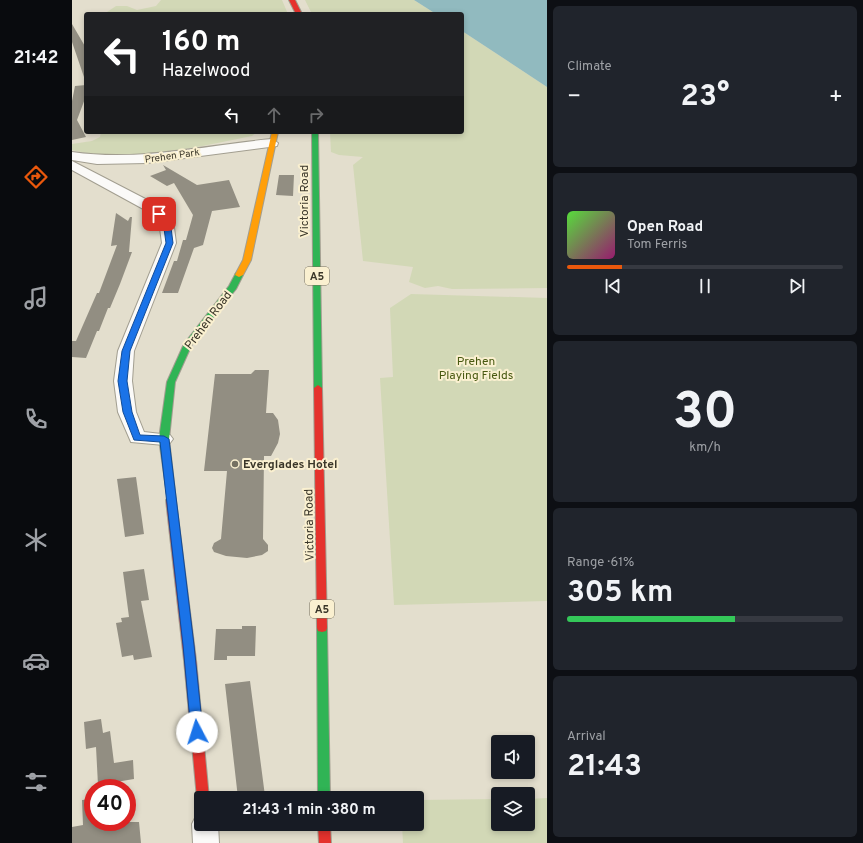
<!DOCTYPE html>
<html lang="en">
<head>
<meta charset="utf-8">
<style>
  body { margin:0; font-family:Overpass,sans-serif; background:#20242c; color:#f1f3f6; height:100vh; display:flex; flex-direction:column; font-size:15px; white-space:nowrap }
  * { box-sizing:border-box; margin:0 }
  p { font-size:13px; color:#9ea1a6 }
  .icon { flex:none; width:22px; height:22px; fill:none; stroke:currentColor; stroke-width:2; stroke-linecap:round; stroke-linejoin:round }
  .map { position:relative; flex:1; overflow:hidden }
  .panel { display:flex; flex-direction:column; gap:6px; padding:6px; background:#0d0f14; width:316px }
  .panel>* { flex:none }
  .top-card { position:absolute; left:12px; top:12px; width:380px; height:122px; border-radius:4px; box-shadow:0 2px 6px #0003; background:#202124; color:#fff; overflow:hidden }
  .fabs { position:absolute; left:419px; top:735px; display:grid; gap:8px }
  .fabs a { display:grid; place-items:center; width:44px; height:44px; border-radius:4px; background:#171b24; box-shadow:0 2px 6px #0003; font-size:20px }
  .speed { position:absolute; left:12px; top:779px; display:flex; gap:8px; font-size:20px; font-weight:700; text-align:center }
  .speed>* { display:grid; place-content:center; width:52px; height:52px; border-radius:50%; background:#171b24; box-shadow:0 2px 6px #0003; line-height:1 }
  .speed .limit { border:6px solid #d22; background:#fff; color:#111 }
  .pin { position:absolute; display:grid; place-items:center; width:34px; height:34px; color:#fff; margin:-17px; border-radius:8px; box-shadow:0 2px 6px #0006 }
  .me { position:absolute; width:44px; margin:-22px; rotate:355deg; stroke-linejoin:round; filter:drop-shadow(0 0 3px #0008) }
  .turn { display:flex; align-items:center; gap:14px; height:84px; padding:0 12px; font-size:18px }
  .turn .icon { width:52px; height:52px; stroke-width:2.5 }
  .turn b { display:block; font-size:28px; line-height:34px }
  .lanes { display:flex; align-items:center; height:38px; padding:0 12px; background:#0003; justify-content:center; gap:20px; direction:ltr }
  .lanes .off { opacity:.35 }
  .big { font-size:30px; font-weight:700; line-height:1.1 }
  .panel .widget { flex:1; display:flex; flex-direction:column; justify-content:center; gap:6px; min-width:0; padding:0 14px; border-radius:6px; background:#20242c }
  .panel .dial { align-items:center; gap:0 }
  .dial b { font-size:52px; line-height:1 }
  .song { display:flex; align-items:center; gap:12px }
  .cover { width:48px; height:48px; border-radius:6px; background:linear-gradient(135deg,hsl(110 70% 55%),hsl(320 70% 35%)) }
  .played { height:4px; border-radius:2px; background:linear-gradient(90deg,#ea580c 20%,#363941 20%) }
  .keys { display:flex; justify-content:space-around; direction:ltr }
  .heat { display:flex; justify-content:space-between; align-items:center; font-size:22px; direction:ltr }
  .charge { height:6px; border-radius:3px; background:linear-gradient(90deg,#34c759 61%,#363941 0) }
  .trip { position:absolute; left:122px; top:791px; width:230px; height:40px; border-radius:4px; background:#171b24; box-shadow:0 2px 6px #0003; font-weight:700; line-height:40px; text-align:center }
  main { display:flex; flex:1; min-height:0 }
  .tabs { display:flex; flex-direction:column; width:72px; justify-content:space-around; align-items:center; background:#090b0e; color:#9ea1a6 }
  .tabs .icon { width:28px; height:28px }
  .tabs .current { color:#ea580c }
  .tabs b { font-size:18px; color:#f1f3f6 }
  .map>svg:first-child { display:block }
</style>
</head>
<body>
<main>
<nav class="tabs">
<b>21:42</b>
<svg class="icon current" aria-label="directions" viewBox="0 0 24 24"><path d="M12 3l9 9-9 9-9-9zM9 14v-3h6M13 9l2 2-2 2"/></svg>
<svg class="icon" aria-label="music" viewBox="0 0 24 24"><path d="M9 18V5l10-2v13"/><circle cx="6" cy="18" r="3"/><circle cx="16" cy="16" r="3"/></svg>
<svg class="icon" aria-label="phone" viewBox="0 0 24 24"><path d="M5 4h4l2 5-3 2q2 4 5 5l2-3 5 2v4C11 20 4 13 5 4z"/></svg>
<svg class="icon" aria-label="climate" viewBox="0 0 24 24"><path d="M12 3v18M4 7l16 10M4 17L20 7"/></svg>
<svg class="icon" aria-label="car" viewBox="0 0 24 24"><path d="M5 17H2v-5l4-1 3-4h7l3 4 3 1v5h-3M9 17h6M6 11h13"/><circle cx="7" cy="17" r="2"/><circle cx="17" cy="17" r="2"/></svg>
<svg class="icon" aria-label="filters" viewBox="0 0 24 24"><path d="M4 7h16M4 17h16"/><circle cx="9" cy="7" r="2"/><circle cx="15" cy="17" r="2"/></svg>
</nav>
<div class="map">
<svg width="475" height="843" viewBox="0 0 475 843">
  <rect width="100%" height="100%" fill="#e3decd"/>
  <path fill="#d2d8b6" d="M89 0H210L216 14H32L44 6H55L65 10 84 6Z
    M233 0H342L364 14H240Z
    M390 31 475 87V288L380 289 366 286 353 288 337 282 341 267 291 261 281 165 291 157 267 155 259 152 258 132H390Z
    M29 132H185L180 136C124 147 56 164 0 150V144L20 141 28 137Z
    M339 294 475 298V601L322 605 308 378 321 377 318 308Z
    M475 798V843H331L330 824H345V800L426 799V824H456V799Z"/>
  <path fill="#91babf" d="M342 0H475V87L390 31V14H364Z"/>
  <path fill="#928e82" d="M0 24 14 48V76L12 77 0 42Z
    M14 85V96L5 120 14 137 0 140V101L3 86Z
    M91 165 125 185 157 180 168 207 140 211 131 245 122 248 106 293H90L102 261H105L111 240H114L121 215 102 183 95 186 78 176 94 170Z
    M207 175H222L221 196 204 195Z
    M44 213 56 221 58 217H60L57 252H60L48 284 38 308H36L27 331H25L14 358 0 357V341H4L25 293H27L45 245 39 246Z
    M183 370H197L194 413H201L206 420 208 434 206 443 199 456H192L191 539 196 545V551L190 555 175 558 154 556 142 552 140 548 142 543 149 539 155 471H132L143 374H179Z
    M64 477 72 534 53 537 45 479Z
    M72 569 77 600 69 601 80 657 62 660 61 655 50 657 44 623 50 622 49 618 57 617 51 572Z
    M170 626H184L183 656H155V660H142L144 629H170Z
    M178 681 193 796 166 798 153 684Z
    M29 719 31 733 38 731 42 763 61 760 62 779 26 785 24 747 14 749 12 722Z
    M21 799V822H67L69 843H0V827L11 825 10 800Z"/>
  <g fill="none" stroke-linecap="round" stroke-linejoin="round">
    <defs>
      <path id="street" d="M200 139 206 143 205 146 75 163 25 164 0 160V152C68 162 133 145 200 139Z
        M0 161 85 205 101 220 104 243 62 351 60 381 64 412 72 432 98 435 101 439 98 443 92 445 59 442 46 412 42 381 46 351 90 243 87 221 75 211 0 170Z
        M129 814V824H146L147 843H121L120 824 124 816Z"/>
      <path id="fast" d="M240 132H246L250 388 246 391 242 388Z
        M164 273H170L171 275 164 289 120 344 103 382 97 439 104 500 102 502H96L87 439 95 382 112 344 157 286Z
        M250 624 254 625 255 628 258 798H246L245 628 246 625Z"/>
      <path id="slow" d="M200 132H206L179 260 171 275 167 277 163 275 171 260Z"/>
      <path id="jam" d="M217 0H223L230 14H224Z
        M246 385 250 388 255 628 254 631 250 632 246 631 245 628 242 388Z
        M99 497 102 498 104 500 124 660 137 798H129V803L127 802 125 798 112 660 94 500 96 498Z
        M246 824H258L259 843H247Z"/>
    </defs>
    <use href="#street" stroke="#a29e90" stroke-width="2"/>
    <use href="#fast" stroke="#a29e90" stroke-width="2"/>
    <use href="#slow" stroke="#a29e90" stroke-width="2"/>
    <use href="#jam" stroke="#a29e90" stroke-width="2"/>
    <use href="#street" fill="#fbfaf8" fill-rule="evenodd"/>
    <use href="#fast" fill="#30b455" fill-rule="evenodd"/>
    <use href="#slow" fill="#ff9f0a" fill-rule="evenodd"/>
    <use href="#jam" fill="#e5322d" fill-rule="evenodd"/>
  </g>
  <path fill="#1a73e8" stroke="#114b97" d="M84 213H90L98 220 101 243 58 351 55 381 60 412 68 435 92 436 97 439 122 645 131 732 129 736 125 737 121 736 119 732 111 645 88 442 62 440 51 412 46 381 50 351 94 243 91 221 84 216Z"/>
  <circle fill="#757162" stroke="#faf0d0" stroke-width="1.5" cx="163" cy="464" r="4"/>
  <g text-anchor="middle" stroke-width="4" stroke-linejoin="round" paint-order="stroke">
    <g font-size="10" fill="#3a3629" stroke="#faf0d0">
      <text transform="translate(100 155) rotate(-8)" y="4">Prehen Park</text>
    </g>
    <g fill="#faf0d0" stroke="#746e5b" stroke-width="1">
      <rect x="233" y="267" width="24" height="18" rx="3"/>
      <rect x="238" y="600" width="24" height="18" rx="3"/>
    </g>
    <g font-size="11" font-weight="bold" fill="#3a3629">
      <text x="245" y="280">A5</text>
      <text x="250" y="613">A5</text>
    </g>
    <g font-size="12" fill="#3a3629" stroke="#faf0d0">
      <text transform="translate(232 201) rotate(-90)" y="4">Victoria Road</text>
      <text transform="translate(136 320) rotate(-53)" y="4">Prehen Road</text>
      <text transform="translate(237 525) rotate(-91)" y="4">Victoria Road</text>
    </g>
    <g font-size="12" fill="#485911" stroke="#faf0d0">
      <text x="404" y="365">Prehen<tspan x="404" dy="14">Playing Fields</tspan></text>
    </g>
    <g font-size="12" font-weight="bold" fill="#3a3629" stroke="#faf0d0" text-anchor="start">
      <text x="171" y="468">Everglades Hotel</text>
    </g>
  </g>
</svg>
<div class="fabs">
<a><svg class="icon" aria-label="sound" viewBox="0 0 24 24"><path d="M4 9h4l5-4v14l-5-4H4zM17 9q2 3 0 6"/></svg></a>
<a><svg class="icon" aria-label="layers" viewBox="0 0 24 24"><path d="M12 4l9 5-9 5-9-5zM3 14l9 5 9-5"/></svg></a>
</div>
<div class="speed"><div class="limit">40</div></div>
<div class="pin" style="left:87px;top:214px;background:#d93025"><svg class="icon" aria-label="arrive" viewBox="0 0 24 24"><path d="M6 21V4h12l-3 4 3 4H6"/></svg></div>
<svg class="me" style="left:125px;top:732px" viewBox="-20 -20 40 40"><circle r="19" fill="#fff"/><path d="M0-13L10 11 0 6-10 11z" fill="#1a73e8"/></svg>
<div class="trip">21:43 · 1 min · 380 m</div>
<div class="top-card">
<div class="turn"><svg class="icon" aria-label="left" viewBox="0 0 24 24"><path d="M17 20v-9H6M10 6l-5 5 5 5"/></svg><div><b>160 m</b>Hazelwood</div></div>
<div class="lanes"><svg class="icon" aria-label="left" viewBox="0 0 24 24"><path d="M17 20v-9H6M10 6l-5 5 5 5"/></svg><svg class="icon off" aria-label="ahead" viewBox="0 0 24 24"><path d="M12 20V5M6 11l6-6 6 6"/></svg><svg class="icon off" aria-label="right" viewBox="0 0 24 24"><path d="M7 20v-9h11M14 6l5 5-5 5"/></svg></div>
</div>
</div>
<section class="panel">
<div class="widget"><p>Climate</p>
<div class="heat"><a>−</a><b class="big">23°</b><a>+</a></div>
</div>
<div class="widget">
<div class="song"><i class="cover"></i><div><b>Open Road</b><p>Tom Ferris</p></div></div>
<div class="played"></div>
<div class="keys"><svg class="icon" aria-label="previous" viewBox="0 0 24 24"><path d="M18 5L8 12l10 7zM5 5v14"/></svg><svg class="icon" aria-label="pause" viewBox="0 0 24 24"><path d="M8 5v14M16 5v14"/></svg><svg class="icon" aria-label="next" viewBox="0 0 24 24"><path d="M6 5l10 7-10 7zM19 5v14"/></svg></div>
</div>
<div class="widget dial"><b>30</b><p>km/h</p></div>
<div class="widget"><p>Range · 61%</p><b class="big">305 km</b><div class="charge"></div></div>
<div class="widget"><p>Arrival</p><b class="big">21:43</b></div>
</section>
</main>
</body>
</html>
